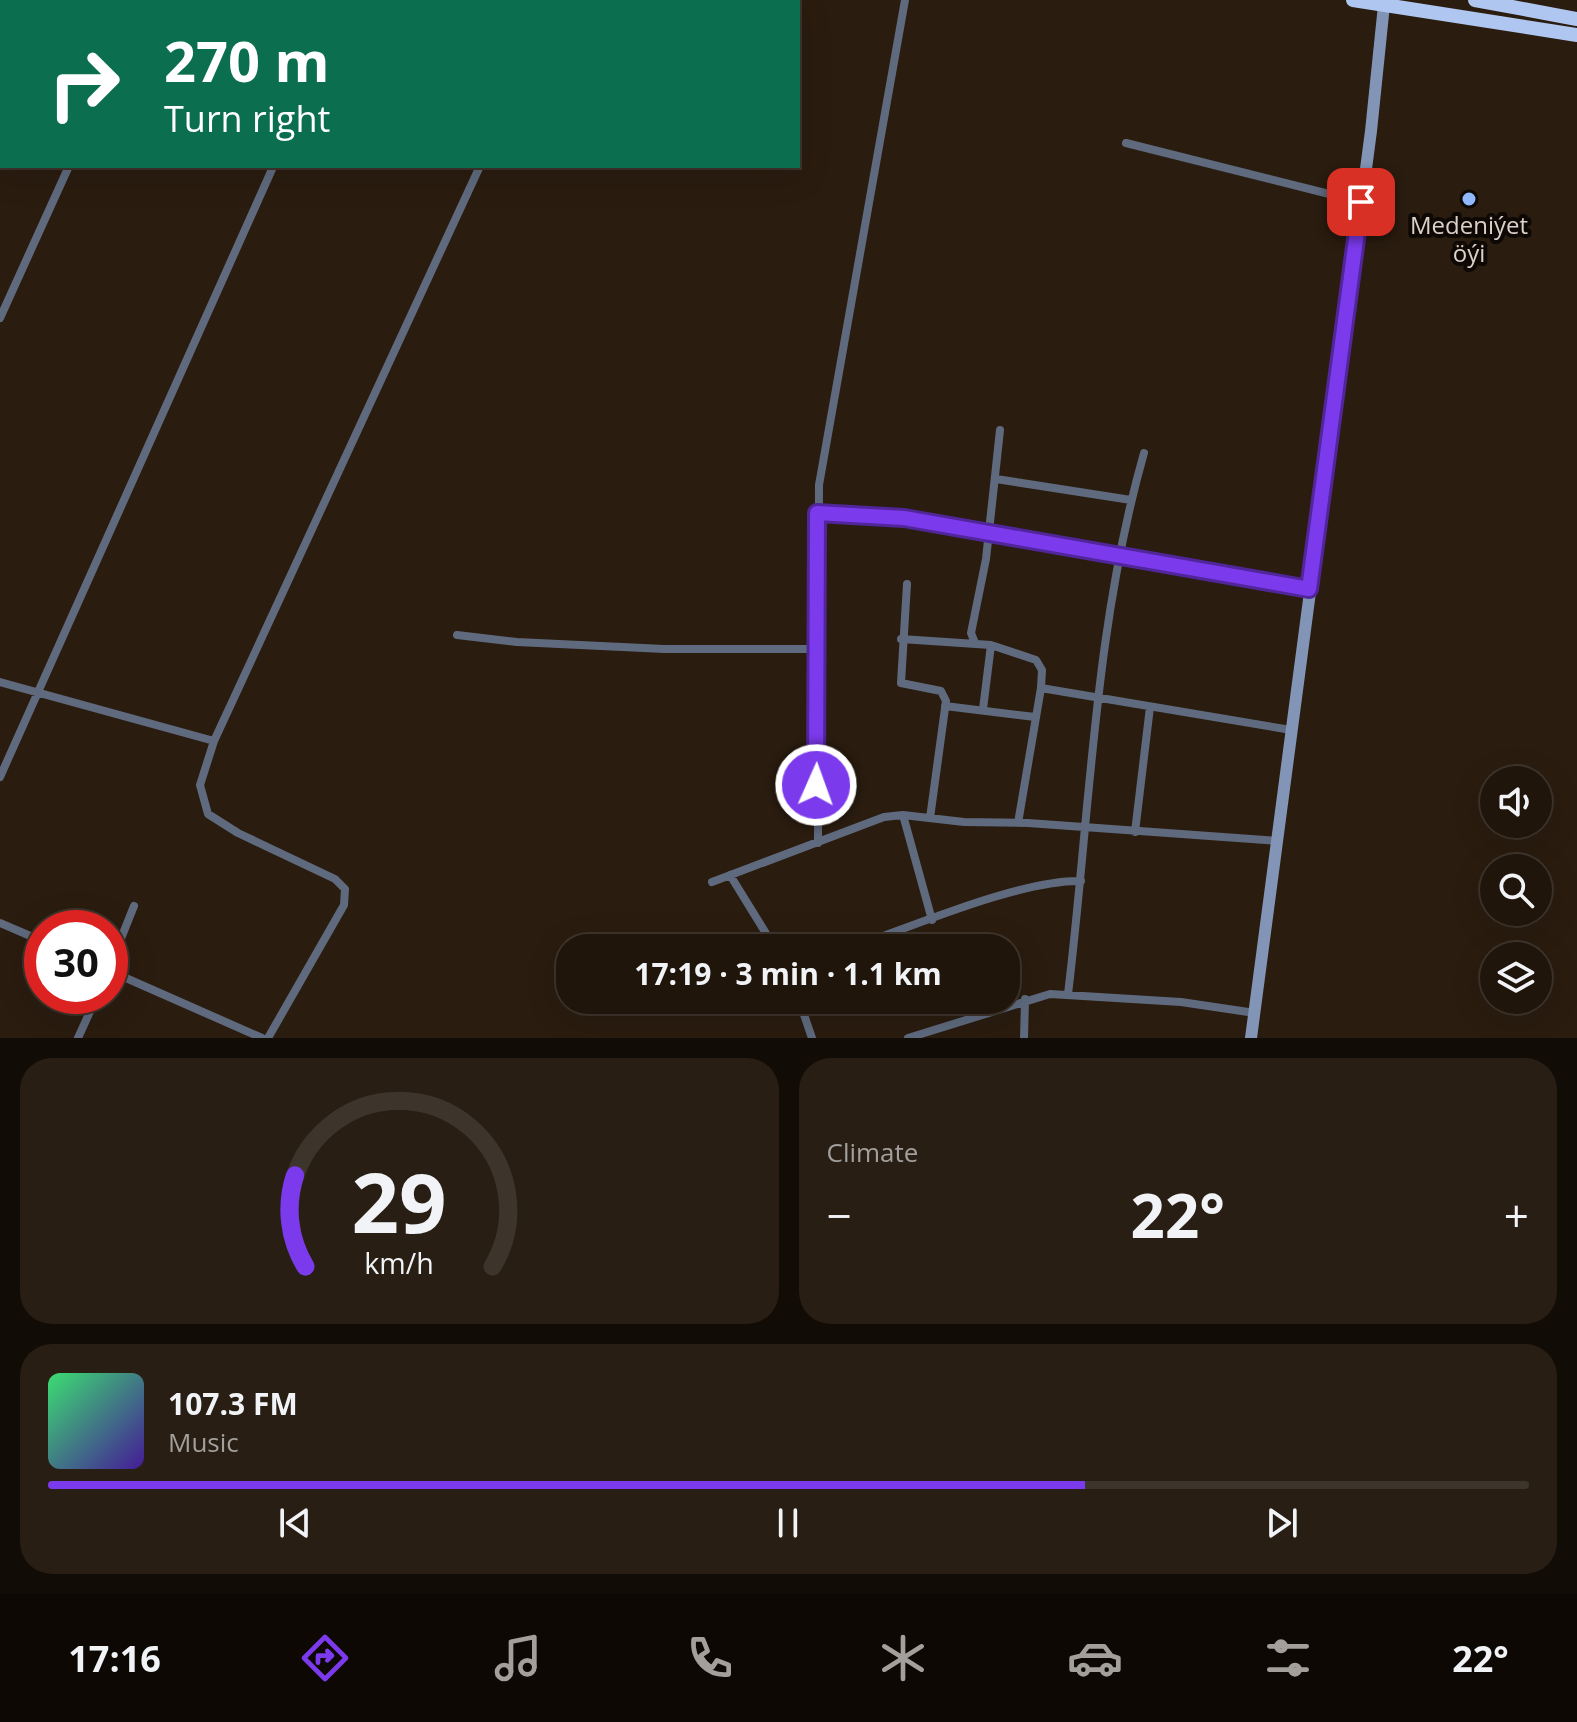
<!DOCTYPE html>
<html lang="en">
<head>
<meta charset="utf-8">
<style>
  body { margin:0; font-family:"Open Sans",sans-serif; background:#281e14; color:#f1f3f6; height:100vh; display:flex; flex-direction:column; font-size:30px; white-space:nowrap }
  * { box-sizing:border-box; margin:0 }
  p { font-size:26px; color:#a29f9d }
  .icon { flex:none; width:44px; height:44px; fill:none; stroke:currentColor; stroke-width:2; stroke-linecap:round; stroke-linejoin:round }
  .map { position:relative; height:1038px; overflow:hidden }
  .side { display:flex; flex-direction:column; gap:20px; padding:20px; background:#120c06; flex:1 }
  .side>* { flex:none }
  .top-card { position:absolute; left:0px; top:0px; width:800px; height:168px; box-shadow:0 8px 32px #0002,0 0 0 2px #3d342c; background:#0b6e4f; color:#fff; overflow:hidden }
  .buttons { position:absolute; left:1480px; top:766px; display:grid; gap:16px }
  .buttons a { display:grid; place-items:center; width:72px; height:72px; border-radius:50%; background:#20150b; box-shadow:0 8px 32px #0002,0 0 0 2px #3d342c; font-size:40px }
  .speed { position:absolute; left:24px; top:910px; display:flex; gap:16px; font-size:40px; font-weight:700; text-align:center }
  .speed>* { display:grid; place-content:center; width:104px; height:104px; border-radius:50%; background:#20150b; box-shadow:0 8px 32px #0002,0 0 0 2px #3d342c; line-height:1 }
  .speed .limit { border:12px solid #d22; background:#fff; color:#111 }
  .pin { position:absolute; display:grid; place-items:center; width:68px; height:68px; color:#fff; margin:-34px; border-radius:16px; box-shadow:0 4px 12px #0006 }
  .me { position:absolute; width:88px; margin:-44px; rotate:2deg; stroke-linejoin:round; filter:drop-shadow(0 0 6px #0008) }
  .turn { display:flex; align-items:center; gap:28px; height:168px; padding:0 32px; font-size:36px }
  .turn .icon { width:104px; height:104px; stroke-width:2.5 }
  .turn b { display:block; font-size:56px; line-height:68px }
  .big { font-size:60px; font-weight:700; line-height:1.1 }
  .side .widget { flex:1; display:flex; flex-direction:column; justify-content:center; gap:12px; min-width:0; padding:0 28px; border-radius:32px; background:#281e14 }
  .side .dial { align-items:center; gap:0 }
  .dial svg { height:208px; overflow:visible; fill:none; stroke:#3d342c; stroke-width:7; stroke-linecap:round; text-anchor:middle }
  .dial text { fill:#f1f3f6; stroke:none }
  .song { display:flex; align-items:center; gap:24px }
  .cover { width:96px; height:96px; border-radius:12px; background:linear-gradient(135deg,hsl(140 70% 55%),hsl(260 70% 35%)) }
  .played { height:8px; border-radius:4px; background:linear-gradient(90deg,#7c3aed 70%,#3d342c 70%) }
  .keys { display:flex; justify-content:space-around; direction:ltr }
  .heat { display:flex; justify-content:space-between; align-items:center; font-size:44px; direction:ltr }
  .side .tiles { flex:1; display:grid; gap:20px; grid-template-columns:1fr 1fr }
  .widget:last-child { grid-column:span 2 }
  .trip { position:absolute; left:556px; top:934px; width:464px; height:80px; border-radius:32px; background:#20150b; box-shadow:0 8px 32px #0002,0 0 0 2px #3d342c; font-weight:700; line-height:80px; text-align:center }
  .dock { display:flex; height:128px; justify-content:space-around; align-items:center; background:#0d0804; color:#a29f9d }
  .dock .icon { width:56px; height:56px }
  .dock .active { color:#7c3aed }
  .dock b { font-size:36px; color:#f1f3f6 }
  .map>svg:first-child { display:block }
</style>
</head>
<body>
<div class="map">
<svg width="1577" height="1038" viewBox="0 0 1577 1038">
  <rect width="100%" height="100%" fill="#2a1c0f"/>
  <g fill="none" stroke-linecap="round" stroke-linejoin="round">
    <path stroke="#5f6a7e" stroke-width="8" d="M457 0 469 2
      M150 2V0
      M558 2 559 0
      M1126 143 1361 202
      M0 318 69 166
      M996 479 1131 500
      M817 513 904 518 1309 589
      M907 584 901 683 941 691 946 701 930 818
      M457 635 517 642 664 649H819
      M901 639 991 645 1036 660 1042 670 1041 688 1018 823
      M975 643 971 633 986 559 1000 430
      M0 682 214 741 480 166
      M1041 688 1291 730
      M945 706 1035 717
      M983 709 991 645
      M214 741 200 785 208 814 238 833 335 879 345 889 344 905 268 1038
      M0 777 273 167
      M903 815 932 920
      M1135 832 1150 707
      M818 843 819 485 905 0
      M730 875 775 948
      M712 882 884 817 903 815 964 822 1028 823 1278 841
      M0 923 42 941
      M850 948C912 927 1018 880 1081 881
      M110 966 134 906
      M110 971 262 1038
      M1068 994C1090 814 1094 628 1144 453
      M799 1000 812 1038
      M78 1038 97 996
      M908 1038 1050 994 1181 1002 1255 1013
      M1024 1038 1025 999"/>
    <path stroke="#8395b6" stroke-width="12" d="M1251 1038 1371 131 1384 5"/>
    <path stroke="#aec6f0" stroke-width="14" d="M1353 0 1577 35
      M1475 0 1577 19"/>
  </g>
  <g fill="none" stroke-linecap="round" stroke-linejoin="round">
    <defs>
      <path id="route" d="M816 785 817 513 904 518 1309 589 1361 202"/>
    </defs>
    <use href="#route" stroke="#51269a" stroke-width="20"/>
    <use href="#route" stroke="#7c3aed" stroke-width="14"/>
  </g>
  <circle fill="#91b8fd" stroke="#0e0804" stroke-width="3" cx="1469" cy="199" r="8"/>
  <g text-anchor="middle" stroke-width="8" stroke-linejoin="round" paint-order="stroke">
    <g font-size="24" fill="#dbd1c8" stroke="#0e0804">
      <text x="1469" y="234">Medeniýet<tspan x="1469" dy="28">öýi</tspan></text>
    </g>
  </g>
</svg>
<div class="buttons">
<a><svg class="icon" aria-label="sound" viewBox="0 0 24 24"><path d="M4 9h4l5-4v14l-5-4H4zM17 9q2 3 0 6"/></svg></a>
<a><svg class="icon" aria-label="search" viewBox="0 0 24 24"><circle cx="10" cy="10" r="6"/><path d="M15 15l6 6"/></svg></a>
<a><svg class="icon" aria-label="layers" viewBox="0 0 24 24"><path d="M12 4l9 5-9 5-9-5zM3 14l9 5 9-5"/></svg></a>
</div>
<div class="speed"><div class="limit">30</div></div>
<div class="pin" style="left:1361px;top:202px;background:#d93025"><svg class="icon" aria-label="arrive" viewBox="0 0 24 24"><path d="M6 21V4h12l-3 4 3 4H6"/></svg></div>
<svg class="me" style="left:816px;top:785px" viewBox="-20 -20 40 40"><circle r="17" fill="#7c3aed" stroke="#fff" stroke-width="3"/><path d="M0-11L8 9 0 5-8 9z" fill="#fff"/></svg>
<div class="trip">17:19 · 3 min · 1.1 km</div>
<div class="top-card">
<div class="turn"><svg class="icon" aria-label="right" viewBox="0 0 24 24"><path d="M7 20v-9h11M14 6l5 5-5 5"/></svg><div><b>270 m</b>Turn right</div></div>
</div>
</div>
<section class="side">
<div class="tiles">
<div class="widget dial"><svg viewBox="0 0 100 80">
<path d="M14 69A42 42 0 1 1 86 69"/>
<path d="M14 69A42 42 0 0 1 10 34" stroke="#7c3aed"/>
<text x="50" y="56" font-size="32" font-weight="700">29</text>
<text x="50" y="72" font-size="11">km/h</text>
</svg></div>
<div class="widget"><p>Climate</p>
<div class="heat"><a>−</a><b class="big">22°</b><a>+</a></div>
</div>
<div class="widget">
<div class="song"><i class="cover"></i><div><b>107.3 FM</b><p>Music</p></div></div>
<div class="played"></div>
<div class="keys"><svg class="icon" aria-label="previous" viewBox="0 0 24 24"><path d="M18 5L8 12l10 7zM5 5v14"/></svg><svg class="icon" aria-label="pause" viewBox="0 0 24 24"><path d="M8 5v14M16 5v14"/></svg><svg class="icon" aria-label="next" viewBox="0 0 24 24"><path d="M6 5l10 7-10 7zM19 5v14"/></svg></div>
</div>
</div>
</section>
<nav class="dock">
<b>17:16</b>
<svg class="icon active" aria-label="directions" viewBox="0 0 24 24"><path d="M12 3l9 9-9 9-9-9zM9 14v-3h6M13 9l2 2-2 2"/></svg>
<svg class="icon" aria-label="music" viewBox="0 0 24 24"><path d="M9 18V5l10-2v13"/><circle cx="6" cy="18" r="3"/><circle cx="16" cy="16" r="3"/></svg>
<svg class="icon" aria-label="phone" viewBox="0 0 24 24"><path d="M5 4h4l2 5-3 2q2 4 5 5l2-3 5 2v4C11 20 4 13 5 4z"/></svg>
<svg class="icon" aria-label="climate" viewBox="0 0 24 24"><path d="M12 3v18M4 7l16 10M4 17L20 7"/></svg>
<svg class="icon" aria-label="car" viewBox="0 0 24 24"><path d="M5 17H2v-5l4-1 3-4h7l3 4 3 1v5h-3M9 17h6M6 11h13"/><circle cx="7" cy="17" r="2"/><circle cx="17" cy="17" r="2"/></svg>
<svg class="icon" aria-label="filters" viewBox="0 0 24 24"><path d="M4 7h16M4 17h16"/><circle cx="9" cy="7" r="2"/><circle cx="15" cy="17" r="2"/></svg>
<b>22°</b>
</nav>
</body>
</html>
